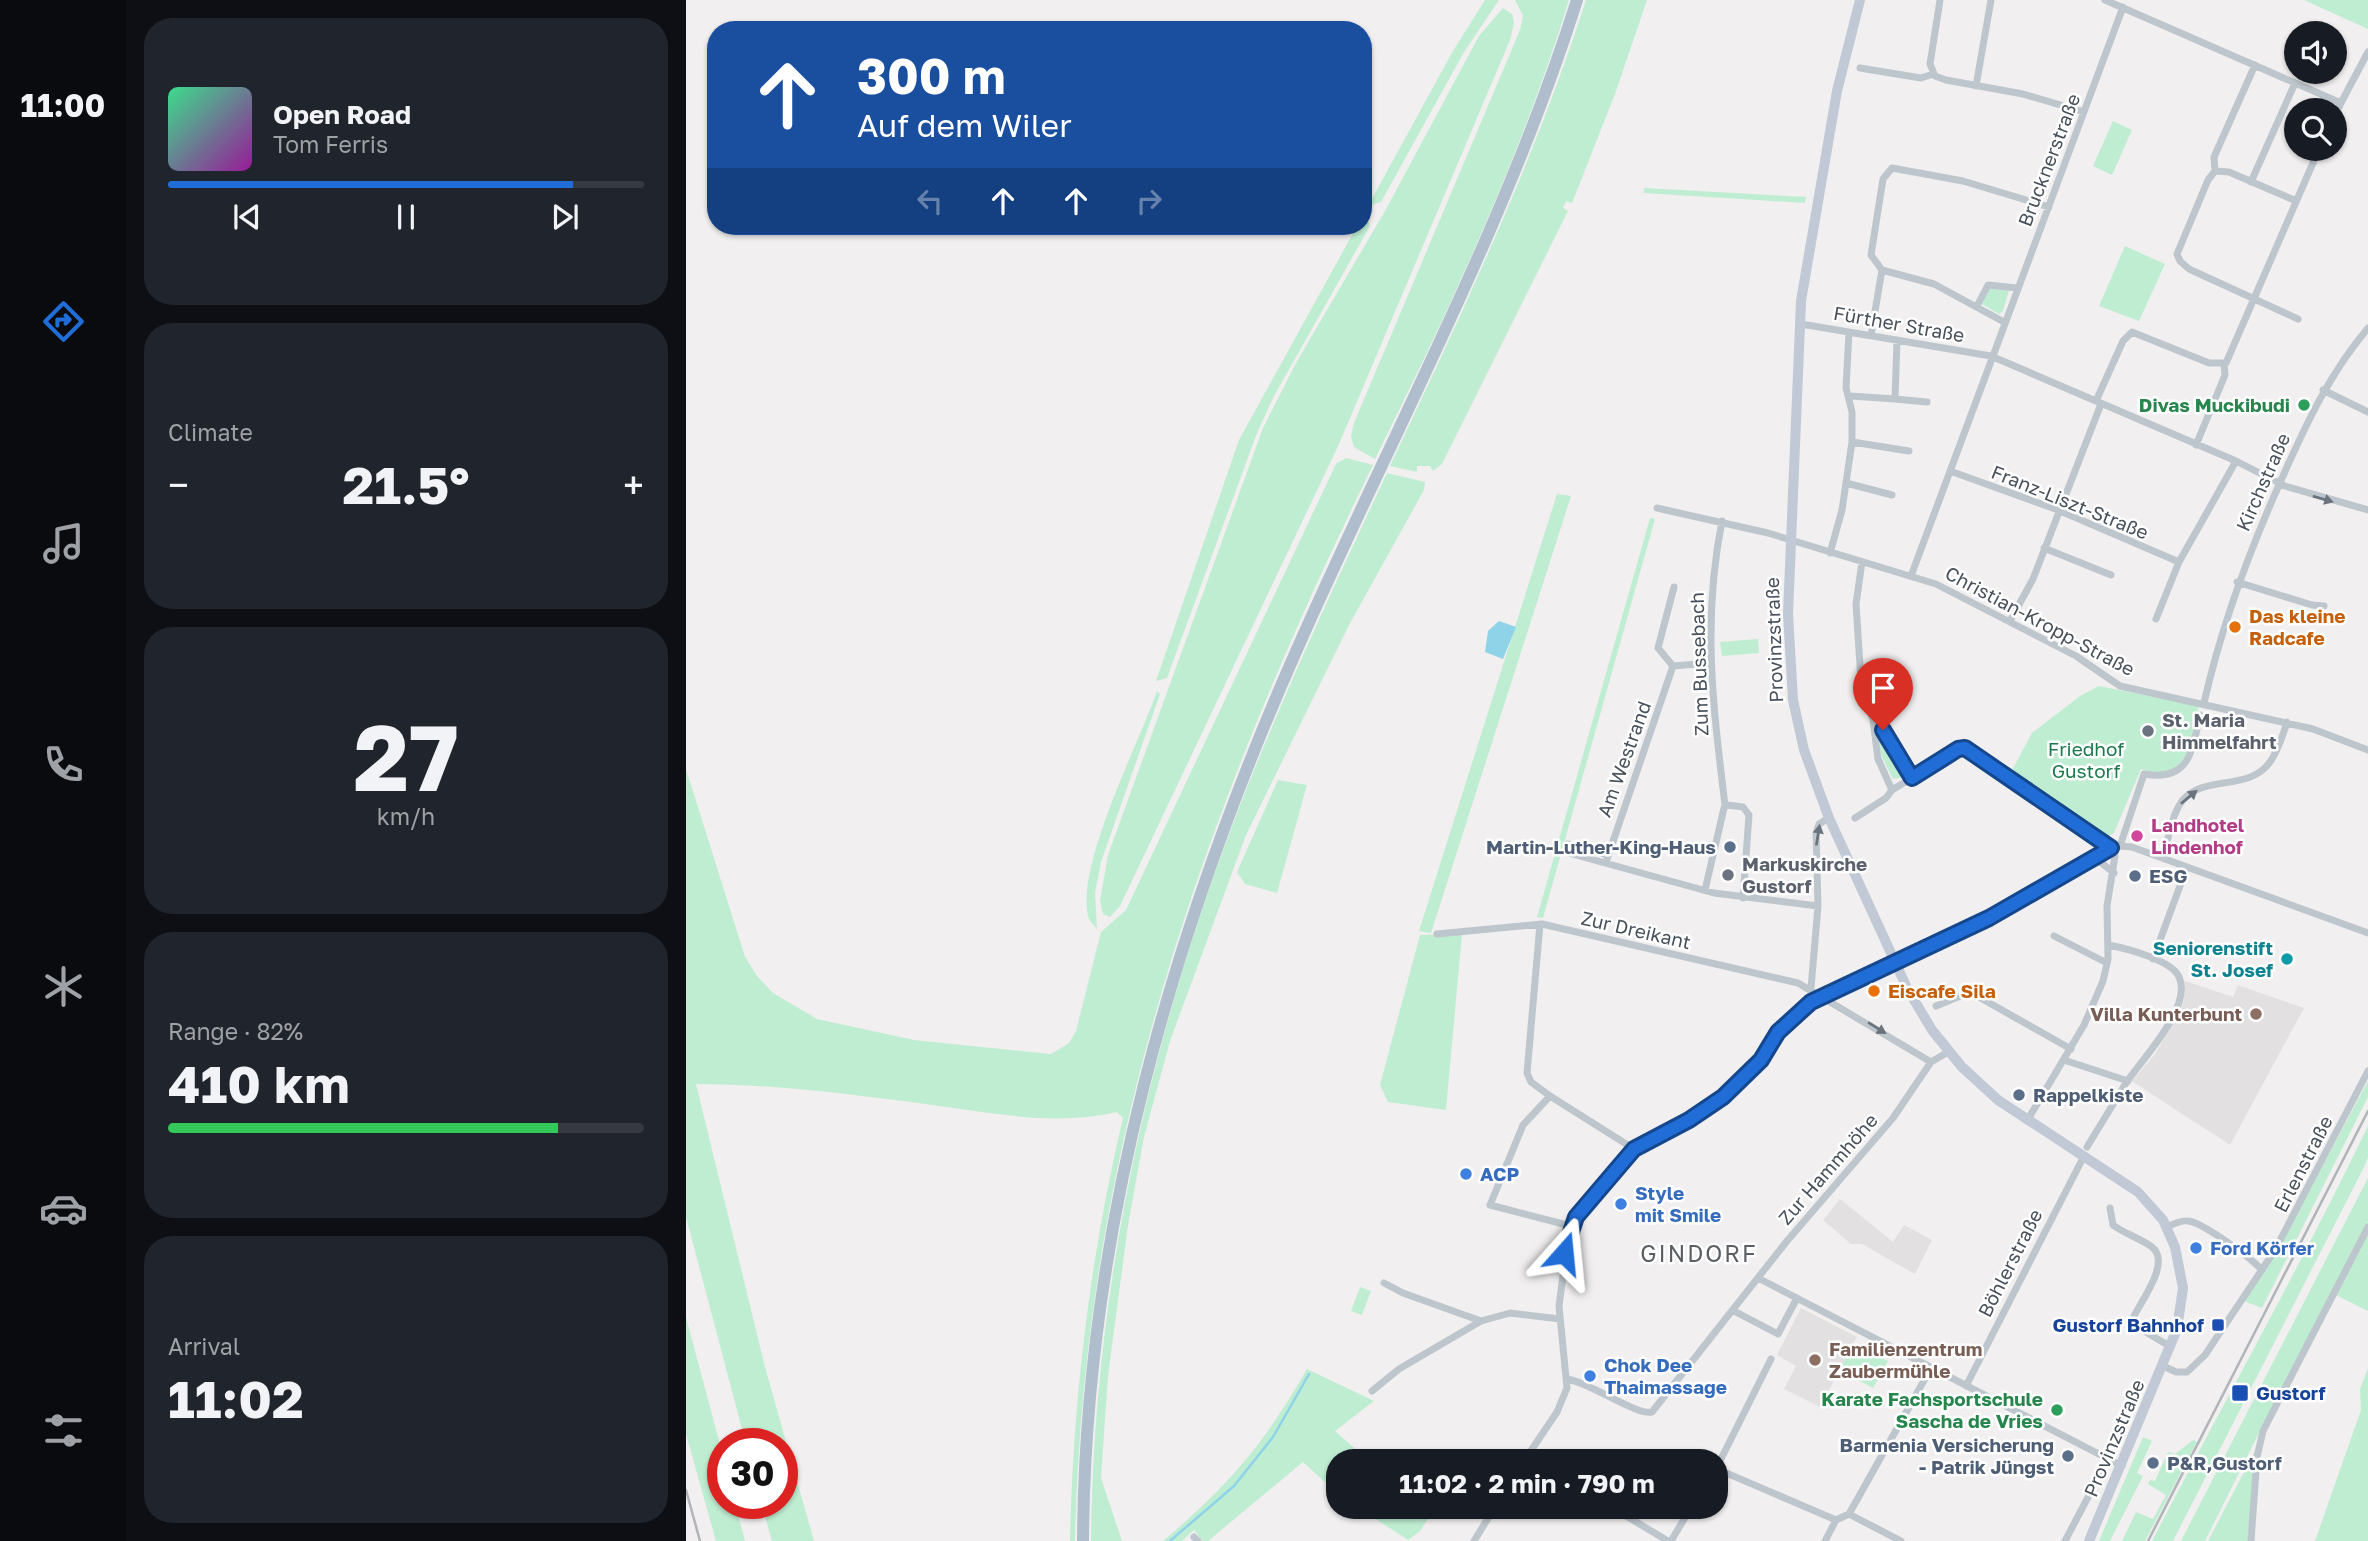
<!DOCTYPE html>
<html lang="en">
<head>
<meta charset="utf-8">
<style>
  body { margin:0; font-family:"Golos Text",sans-serif; background:#20242c; color:#f1f3f6; height:100vh; display:flex; flex-direction:column; font-size:26px; white-space:nowrap }
  * { box-sizing:border-box; margin:0 }
  p { font-size:23px; color:#9ea1a6 }
  .icon { flex:none; width:38px; height:38px; fill:none; stroke:currentColor; stroke-width:2; stroke-linecap:round; stroke-linejoin:round }
  .map { position:relative; flex:1; overflow:hidden }
  .drawer { display:flex; flex-direction:column; gap:18px; padding:18px; background:#0d0f14; width:560px }
  .drawer>* { flex:none }
  .top-card { position:absolute; left:21px; top:21px; width:665px; height:214px; border-radius:28px; box-shadow:0 2px 5px #0004; background:#1a4fa0; color:#fff; overflow:hidden }
  .buttons { position:absolute; left:1598px; top:21px; display:grid; gap:14px }
  .buttons a { display:grid; place-items:center; width:63px; height:63px; border-radius:50%; background:#171b24; box-shadow:0 2px 5px #0004; font-size:35px }
  .speed { position:absolute; left:21px; top:1428px; display:flex; gap:14px; font-size:35px; font-weight:700; text-align:center }
  .speed>* { display:grid; place-content:center; width:91px; height:91px; border-radius:50%; background:#171b24; box-shadow:0 2px 5px #0004; line-height:1 }
  .speed .limit { border:10px solid #d22; background:#fff; color:#111 }
  .pin { position:absolute; display:grid; place-items:center; width:60px; height:60px; color:#fff; margin:-72px -30px; border-radius:50% 50% 50% 0; rotate:-45deg; box-shadow:0 0 7px #0007 }
  .pin .icon { rotate:45deg }
  .me { position:absolute; width:77px; margin:-38px; rotate:18deg; stroke-linejoin:round; filter:drop-shadow(0 0 5px #0008) }
  .turn { display:flex; align-items:center; gap:24px; height:147px; padding:0 35px; font-size:32px }
  .turn .icon { width:91px; height:91px; stroke-width:2.5 }
  .turn b { display:block; font-size:49px; line-height:60px }
  .lanes { display:flex; align-items:center; height:66px; padding:0 35px; background:#0003; justify-content:center; gap:35px; direction:ltr }
  .lanes .off { opacity:.35 }
  .big { font-size:52px; font-weight:700; line-height:1.1 }
  .drawer .widget { flex:1; display:flex; flex-direction:column; justify-content:center; gap:10px; min-width:0; padding:0 24px; border-radius:28px; background:#20242c }
  .drawer .dial { align-items:center; gap:0 }
  .dial b { font-size:91px; line-height:1 }
  .song { display:flex; align-items:center; gap:21px }
  .cover { width:84px; height:84px; border-radius:10px; background:linear-gradient(135deg,hsl(150 70% 55%),hsl(300 70% 35%)) }
  .played { height:7px; border-radius:4px; background:linear-gradient(90deg,#216dd8 85%,#363941 85%) }
  .keys { display:flex; justify-content:space-around; direction:ltr }
  .heat { display:flex; justify-content:space-between; align-items:center; font-size:38px; direction:ltr }
  .charge { height:10px; border-radius:5px; background:linear-gradient(90deg,#34c759 82%,#363941 0) }
  .trip { position:absolute; left:640px; top:1449px; width:402px; height:70px; border-radius:28px; background:#171b24; box-shadow:0 2px 5px #0004; font-weight:700; line-height:70px; text-align:center }
  main { display:flex; flex:1; min-height:0 }
  .tabs { display:flex; flex-direction:column; width:126px; justify-content:space-around; align-items:center; background:#090b0e; color:#9ea1a6 }
  .tabs .icon { width:49px; height:49px }
  .tabs .selected { color:#216dd8 }
  .tabs b { font-size:32px; color:#f1f3f6 }
  .map>svg:first-child { display:block }
</style>
</head>
<body>
<main>
<nav class="tabs">
<b>11:00</b>
<svg class="icon selected" aria-label="directions" viewBox="0 0 24 24"><path d="M12 3l9 9-9 9-9-9zM9 14v-3h6M13 9l2 2-2 2"/></svg>
<svg class="icon" aria-label="music" viewBox="0 0 24 24"><path d="M9 18V5l10-2v13"/><circle cx="6" cy="18" r="3"/><circle cx="16" cy="16" r="3"/></svg>
<svg class="icon" aria-label="phone" viewBox="0 0 24 24"><path d="M5 4h4l2 5-3 2q2 4 5 5l2-3 5 2v4C11 20 4 13 5 4z"/></svg>
<svg class="icon" aria-label="climate" viewBox="0 0 24 24"><path d="M12 3v18M4 7l16 10M4 17L20 7"/></svg>
<svg class="icon" aria-label="car" viewBox="0 0 24 24"><path d="M5 17H2v-5l4-1 3-4h7l3 4 3 1v5h-3M9 17h6M6 11h13"/><circle cx="7" cy="17" r="2"/><circle cx="17" cy="17" r="2"/></svg>
<svg class="icon" aria-label="filters" viewBox="0 0 24 24"><path d="M4 7h16M4 17h16"/><circle cx="9" cy="7" r="2"/><circle cx="15" cy="17" r="2"/></svg>
</nav>
<section class="drawer">
<div class="widget">
<div class="song"><i class="cover"></i><div><b>Open Road</b><p>Tom Ferris</p></div></div>
<div class="played"></div>
<div class="keys"><svg class="icon" aria-label="previous" viewBox="0 0 24 24"><path d="M18 5L8 12l10 7zM5 5v14"/></svg><svg class="icon" aria-label="pause" viewBox="0 0 24 24"><path d="M8 5v14M16 5v14"/></svg><svg class="icon" aria-label="next" viewBox="0 0 24 24"><path d="M6 5l10 7-10 7zM19 5v14"/></svg></div>
</div>
<div class="widget"><p>Climate</p>
<div class="heat"><a>−</a><b class="big">21.5°</b><a>+</a></div>
</div>
<div class="widget dial"><b>27</b><p>km/h</p></div>
<div class="widget"><p>Range · 82%</p><b class="big">410 km</b><div class="charge"></div></div>
<div class="widget"><p>Arrival</p><b class="big">11:02</b></div>
</section>
<div class="map">
<svg width="1682" height="1541" viewBox="0 0 1682 1541">
  <rect width="100%" height="100%" fill="#f1efef"/>
  <path fill="#e2e0e0" d="M1499 981 1547 997 1552 985 1618 1008 1544 1145 1446 1081 1469 1054 1494 1012 1498 1000Z
    M1154 1199 1207 1242 1218 1225 1246 1240 1229 1274 1176 1244H1165L1137 1220Z
    M1115 1308 1171 1337 1134 1407 1098 1389 1110 1366 1091 1355Z"/>
  <path fill="#bfedd2" d="M799 0H813L778 52 695 202 682 206 767 51Z
    M829 0H883C834 159 763 310 689 459L668 447 665 436 668 423 834 30 837 16Z
    M900 0H961L929 94 886 203 880 201 877 208 882 211 756 464 747 471 744 466H731V472L704 466C776 313 848 162 900 0Z
    M1618 0H1682V29Z
    M817 8 826 14 828 23 824 40 653 444 434 906 424 917 417 914 414 901 422 855 577 428 610 363 699 211 793 36Z
    M1427 121 1446 130 1426 175 1407 166Z
    M958 188 1120 197 1119 203 958 193Z
    M679 212 684 226 588 396 571 433 481 678 470 681 553 440 671 226H677Z
    M1439 246 1479 264 1453 321 1413 306Z
    M1303 288 1323 290 1317 311 1313 314 1296 304Z
    M660 458 687 465C517 811 397 1151 389 1541H384C387 1398 404 1257 437 1118L431 1112C367 1127 303 1112 239 1104 164 1094 85 1084 10 1084L79 1367 128 1541H86L75 1503H96V1444H60L0 1217V769L59 957 71 976 87 993 131 1019 228 1040 365 1054 383 1043 390 1031 415 932 440 910 650 464Z
    M701 473 739 482 738 490 663 625 560 835 484 1041 458 1137 442 1225 422 1376 415 1478 436 1541H405C407 1320 450 1101 522 892 572 748 637 610 701 473Z
    M871 494 885 496 745 933 733 931Z
    M964 518 969 519 857 918 851 917Z
    M1072 639 1073 653 1036 656 1034 642Z
    M1413 686 1513 706C1505 742 1503 784 1455 769L1428 833 1420 838 1324 774 1346 733 1394 696Z
    M471 691 474 694 415 862 409 893 411 929C408 925 403 921 402 916 390 865 453 743 471 691Z
    M1190 725 1217 770 1214 778 1207 779 1196 757Z
    M592 780 621 785 591 893 559 884 551 872Z
    M776 934 760 1110 702 1102 694 1085 734 935Z
    M1682 1081V1097L1576 1308 1558 1301 1596 1242Z
    M1682 1126V1157L1679 1165 1487 1541H1466C1538 1402 1614 1267 1682 1126Z
    M1682 1178V1221L1576 1427 1519 1541H1495Z
    M1682 1233V1311L1650 1295Z
    M674 1287 685 1291 676 1315 665 1311Z
    M0 1317 37 1456V1503H49L59 1541H30L0 1434Z
    M1167 1343 1202 1361 1187 1388 1154 1370Z
    M1682 1368V1541H1629L1675 1410 1674 1389Z
    M621 1369 688 1401 649 1431 683 1461H653V1495L617 1462 522 1541H517L508 1530 496 1541H477C543 1485 578 1444 621 1369Z
    M1457 1437 1466 1441 1451 1473 1457 1476 1424 1541H1413Z
    M1507 1440 1511 1442 1459 1541H1436L1450 1512 1467 1519 1480 1495 1462 1484 1464 1480 1469 1481 1482 1452 1489 1454Z
    M1569 1451 1562 1541H1522Z
    M671 1507H746L749 1508 734 1531 722 1540Z"/>
  <path fill="#8ed3e8" d="M813 621 830 627 817 659 799 652 802 631Z"/>
  <g fill="none" stroke-linecap="round" stroke-linejoin="round">
    <path stroke="#8ed3e8" stroke-width="2.5" d="M484 1541 548 1486 587 1437 623 1374"/>
    <path stroke="#bec6cd" stroke-width="7" d="M1254 0 1244 64 1249 76 1260 80 1337 94 1398 112
      M1419 0 1655 103
      M1174 68 1235 78 1247 74
      M1290 86 1305 0
      M1648 116 1682 52
      M1529 171 1528 157 1569 65
      M1565 182 1609 83
      M1608 200 1543 172 1529 171 1522 180 1491 254 1494 261 1503 269 1612 319
      M1196 270 1185 255 1197 179 1206 168 1277 181 1363 207
      M1196 270 1248 284 1318 322
      M1291 306 1302 285 1331 288
      M1115 324 1305 356 1550 461 1599 486 1682 510
      M1185 335 1196 270
      M1637 390 1682 412
      M1164 396 1209 399 1211 340
      M1209 399 1241 402
      M1410 401 1437 341 1446 332 1523 363H1540L1633 149
      M1166 442 1223 451
      M1510 445 1539 375 1538 364
      M1264 471 1372 510 1493 562
      M1160 483 1206 495
      M971 508 1082 533 1250 584 1390 656 1434 686 1627 729 1682 750
      M1036 521C1016 621 1027 706 1039 805
      M1358 548 1425 575
      M1144 553 1156 510 1166 442V412L1160 388 1163 332
      M1176 562 1170 604 1175 681 1187 720 1192 759 1206 790 1226 778 1187 720
      M1225 576 1437 7
      M1551 582 1626 605 1638 606
      M1470 619 1493 562 1550 461
      M1324 621 1347 579 1415 404
      M987 666 972 648 988 587
      M987 666 1024 663
      M1518 703C1536 623 1563 551 1597 476 1621 422 1644 373 1682 328
      M1226 778 1272 749H1279L1416 840 1429 856 1421 906 1422 959 1417 981 1398 1025 1341 1121
      M1169 818 1200 798 1206 790
      M1434 846 1458 774C1504 782 1506 751 1514 715
      M922 855 881 844 879 852 1028 893 1132 906
      M1407 856 1428 873
      M1477 858C1482 841 1485 816 1496 801 1517 774 1563 792 1584 762 1592 751 1597 735 1601 722
      M921 859 987 666
      M1019 890 1038 808 1041 805 1057 807 1063 815 1057 898
      M854 924 841 1073 845 1082 864 1096
      M751 934 856 924 1112 983 1245 1062
      M1368 936 1421 963
      M1467 959 1501 867
      M1125 988 1132 906 1130 833 1133 824 1143 818
      M1250 1006 1284 992 1385 1049
      M1378 1060 1442 1081
      M1401 1147C1414 1126 1427 1104 1440 1083 1456 1059 1507 1007 1493 977 1486 960 1439 948 1422 945
      M1424 1208 1427 1225C1439 1234 1454 1238 1466 1247 1485 1262 1456 1300 1448 1316V1325L1485 1347
      M885 1226 804 1205 837 1125 864 1096 948 1149
      M1481 1227C1487 1224 1495 1220 1502 1221 1516 1222 1565 1258 1576 1270
      M1072 1278 1436 1466
      M698 1283 717 1293 795 1321 824 1313 874 1319
      M1048 1311 1092 1334 1111 1298
      M1477 1366 1490 1372H1501L1519 1355 1589 1250 1682 1071
      M881 1379C903 1382 951 1416 966 1412L1101 1241 1207 1118 1245 1062 1262 1052
      M1280 1386 1398 1156
      M686 1391 713 1369 795 1321
      M838 1461 871 1412 881 1388 873 1306 883 1230 897 1207 948 1149 1003 1120 1037 1097 1075 1060 1092 1032 1125 1002 1335 901 1416 851 1434 846 1446 847 1682 933
      M1031 1467 1085 1359
      M1031 1469 1150 1520
      M925 1507 982 1541
      M1163 1514 1215 1541
      M508 1537 512 1541
      M788 1541 809 1507
      M985 1541 1004 1509 1009 1507
      M1139 1541 1150 1520 1163 1514 1245 1368
      M1379 1541 1422 1459
      M1565 1541 1571 1457 1577 1431 1682 1227"/>
    <path stroke="#c0c9d5" stroke-width="10" d="M1174 0 1151 91 1115 301 1102 614 1107 700 1118 750 1143 818 1221 988 1246 1030 1276 1067 1312 1100 1452 1192 1477 1220 1489 1247 1497 1288 1491 1329 1403 1541"/>
    <path stroke="#afbdcc" stroke-width="12" d="M397 1541C399 1230 487 929 612 647 707 432 820 225 891 0"/>
    <path stroke="#b1b4b9" stroke-width="2.5" d="M0 1490 14 1541
      M1462 1541 1682 1111"/>
  </g>
  <defs><path id="oneway-solid" d="M-6-.8H1V-3.2L6.5 0L1 3.2V.8H-6Z" transform="scale(1.75)"/></defs>
  <g fill="#6b747d">
    <use href="#oneway-solid" transform="translate(1637 499) rotate(16)"/>
    <use href="#oneway-solid" transform="translate(1503 797) rotate(-40)"/>
    <use href="#oneway-solid" transform="translate(1132 835) rotate(-81)"/>
    <use href="#oneway-solid" transform="translate(1191 1028) rotate(32)"/>
  </g>
  <g fill="none" stroke-linecap="round" stroke-linejoin="round">
    <defs>
      <path id="route" d="M878 1253 890 1217 948 1149 1003 1120 1037 1097 1075 1060 1092 1032 1125 1002 1303 918 1425 848 1279 748 1272 749 1226 778 1197 730"/>
    </defs>
    <use href="#route" stroke="#15478c" stroke-width="18"/>
    <use href="#route" stroke="#216dd8" stroke-width="12"/>
  </g>
  <g fill="#2e9e5b" stroke="#fff" stroke-width="2.5">
    <circle cx="1618" cy="405" r="7"/>
    <circle cx="1371" cy="1410" r="7"/>
  </g>
  <g fill="#e8710a" stroke="#fff" stroke-width="2.5">
    <circle cx="1549" cy="627" r="7"/>
    <circle cx="1188" cy="991" r="7"/>
  </g>
  <g fill="#6b7280" stroke="#fff" stroke-width="2.5">
    <circle cx="1462" cy="731" r="7"/>
    <circle cx="1042" cy="875" r="7"/>
  </g>
  <circle fill="#d1479c" stroke="#fff" stroke-width="2.5" cx="1451" cy="836" r="7"/>
  <g fill="#5c6f8a" stroke="#fff" stroke-width="2.5">
    <circle cx="1044" cy="847" r="7"/>
    <circle cx="1449" cy="876" r="7"/>
    <circle cx="1333" cy="1095" r="7"/>
    <circle cx="1382" cy="1456" r="7"/>
    <circle cx="1467" cy="1463" r="7"/>
  </g>
  <circle fill="#0f9aa8" stroke="#fff" stroke-width="2.5" cx="1601" cy="959" r="7"/>
  <g fill="#8d6e63" stroke="#fff" stroke-width="2.5">
    <circle cx="1570" cy="1014" r="7"/>
    <circle cx="1129" cy="1360" r="7"/>
  </g>
  <g fill="#3f7fe0" stroke="#fff" stroke-width="2.5">
    <circle cx="780" cy="1174" r="7"/>
    <circle cx="935" cy="1204" r="7"/>
    <circle cx="1510" cy="1248" r="7"/>
    <circle cx="904" cy="1376" r="7"/>
  </g>
  <g fill="#1a4fb4" stroke="#fff" stroke-width="2.5">
    <rect x="1525" y="1318" width="14" height="14" rx="3.5"/>
    <rect x="1545" y="1384" width="18" height="18" rx="3.5"/>
  </g>
  <g text-anchor="middle" stroke-width="5" stroke-linejoin="round" paint-order="stroke">
    <g font-size="19" fill="#48515b" stroke="#fff">
      <text transform="translate(1363 160) rotate(-69)" y="7">Brucknerstraße</text>
      <text transform="translate(1213 324) rotate(10)" y="7">Fürther Straße</text>
      <text transform="translate(1577 482) rotate(-66)" y="7">Kirchstraße</text>
      <text transform="translate(1384 502) rotate(22)" y="7">Franz-Liszt-Straße</text>
      <text transform="translate(1354 621) rotate(28)" y="7">Christian-Kropp-Straße</text>
      <text transform="translate(1088 640) rotate(-92)" y="7">Provinzstraße</text>
      <text transform="translate(1013 664) rotate(-92)" y="7">Zum Bussebach</text>
      <text transform="translate(938 759) rotate(-70)" y="7">Am Westrand</text>
      <text transform="translate(950 930) rotate(13)" y="7">Zur Dreikant</text>
      <text transform="translate(1617 1164) rotate(-63)" y="7">Erlenstraße</text>
      <text transform="translate(1142 1169) rotate(-49)" y="7">Zur Hammhöhe</text>
      <text transform="translate(1324 1263) rotate(-63)" y="7">Böhlerstraße</text>
      <text transform="translate(1428 1438) rotate(-67)" y="7">Provinzstraße</text>
    </g>
    <g font-size="19" font-weight="bold" fill="#27864d" stroke="#fff" text-anchor="end">
      <text x="1604" y="412">Divas Muckibudi</text>
      <text x="1357" y="1406">Karate Fachsportschule<tspan x="1357" dy="22">Sascha de Vries</tspan></text>
    </g>
    <g font-size="19" font-weight="bold" fill="#c56008" stroke="#fff" text-anchor="start">
      <text x="1563" y="623">Das kleine<tspan x="1563" dy="22">Radcafe</tspan></text>
      <text x="1202" y="998">Eiscafe Sila</text>
    </g>
    <g font-size="19" font-weight="bold" fill="#5b616d" stroke="#fff" text-anchor="start">
      <text x="1476" y="727">St. Maria<tspan x="1476" dy="22">Himmelfahrt</tspan></text>
      <text x="1056" y="871">Markuskirche<tspan x="1056" dy="22">Gustorf</tspan></text>
    </g>
    <g font-size="19" fill="#1b794c" stroke="#fff">
      <text x="1400" y="756">Friedhof<tspan x="1400" dy="22">Gustorf</tspan></text>
    </g>
    <g font-size="19" font-weight="bold" fill="#b23c85" stroke="#fff" text-anchor="start">
      <text x="1465" y="832">Landhotel<tspan x="1465" dy="22">Lindenhof</tspan></text>
    </g>
    <g font-size="19" font-weight="bold" fill="#4e5e75" stroke="#fff" text-anchor="start">
      <text x="1030" y="854" text-anchor="end">Martin-Luther-King-Haus</text>
      <text x="1463" y="883">ESG</text>
      <text x="1347" y="1102">Rappelkiste</text>
      <text x="1368" y="1452" text-anchor="end">Barmenia Versicherung<tspan x="1368" dy="22">- Patrik Jüngst</tspan></text>
      <text x="1481" y="1470">P&amp;R,Gustorf</text>
    </g>
    <g font-size="19" font-weight="bold" fill="#0d838f" stroke="#fff" text-anchor="end">
      <text x="1587" y="955">Seniorenstift<tspan x="1587" dy="22">St. Josef</tspan></text>
    </g>
    <g font-size="19" font-weight="bold" fill="#785e54" stroke="#fff" text-anchor="end">
      <text x="1556" y="1021">Villa Kunterbunt</text>
      <text x="1143" y="1356" text-anchor="start">Familienzentrum<tspan x="1143" dy="22">Zaubermühle</tspan></text>
    </g>
    <g font-size="19" font-weight="bold" fill="#366cbe" stroke="#fff" text-anchor="start">
      <text x="794" y="1181">ACP</text>
      <text x="949" y="1200">Style<tspan x="949" dy="22">mit Smile</tspan></text>
      <text x="1524" y="1255">Ford Körfer</text>
      <text x="918" y="1372">Chok Dee<tspan x="918" dy="22">Thaimassage</tspan></text>
    </g>
    <g font-size="19" font-weight="bold" fill="#164399" stroke="#fff" text-anchor="end">
      <text x="1518" y="1332">Gustorf Bahnhof</text>
      <text x="1570" y="1400" text-anchor="start">Gustorf</text>
    </g>
    <g font-size="23" letter-spacing="2" fill="#5b5f63" stroke="#fff">
      <text x="1013" y="1262">GINDORF</text>
    </g>
  </g>
</svg>
<div class="buttons">
<a><svg class="icon" aria-label="sound" viewBox="0 0 24 24"><path d="M4 9h4l5-4v14l-5-4H4zM17 9q2 3 0 6"/></svg></a>
<a><svg class="icon" aria-label="search" viewBox="0 0 24 24"><circle cx="10" cy="10" r="6"/><path d="M15 15l6 6"/></svg></a>
</div>
<div class="speed"><div class="limit">30</div></div>
<div class="pin" style="left:1197px;top:730px;background:#d93025"><svg class="icon" aria-label="arrive" viewBox="0 0 24 24"><path d="M6 21V4h12l-3 4 3 4H6"/></svg></div>
<svg class="me" style="left:878px;top:1253px" viewBox="-20 -20 40 40"><path d="M0-17L14 15 0 8-14 15z" fill="#216dd8" stroke="#fff" stroke-width="4"/></svg>
<div class="trip">11:02 · 2 min · 790 m</div>
<div class="top-card">
<div class="turn"><svg class="icon" aria-label="ahead" viewBox="0 0 24 24"><path d="M12 20V5M6 11l6-6 6 6"/></svg><div><b>300 m</b>Auf dem Wiler</div></div>
<div class="lanes"><svg class="icon off" aria-label="left" viewBox="0 0 24 24"><path d="M17 20v-9H6M10 6l-5 5 5 5"/></svg><svg class="icon" aria-label="ahead" viewBox="0 0 24 24"><path d="M12 20V5M6 11l6-6 6 6"/></svg><svg class="icon" aria-label="ahead" viewBox="0 0 24 24"><path d="M12 20V5M6 11l6-6 6 6"/></svg><svg class="icon off" aria-label="right" viewBox="0 0 24 24"><path d="M7 20v-9h11M14 6l5 5-5 5"/></svg></div>
</div>
</div>
</main>
</body>
</html>
